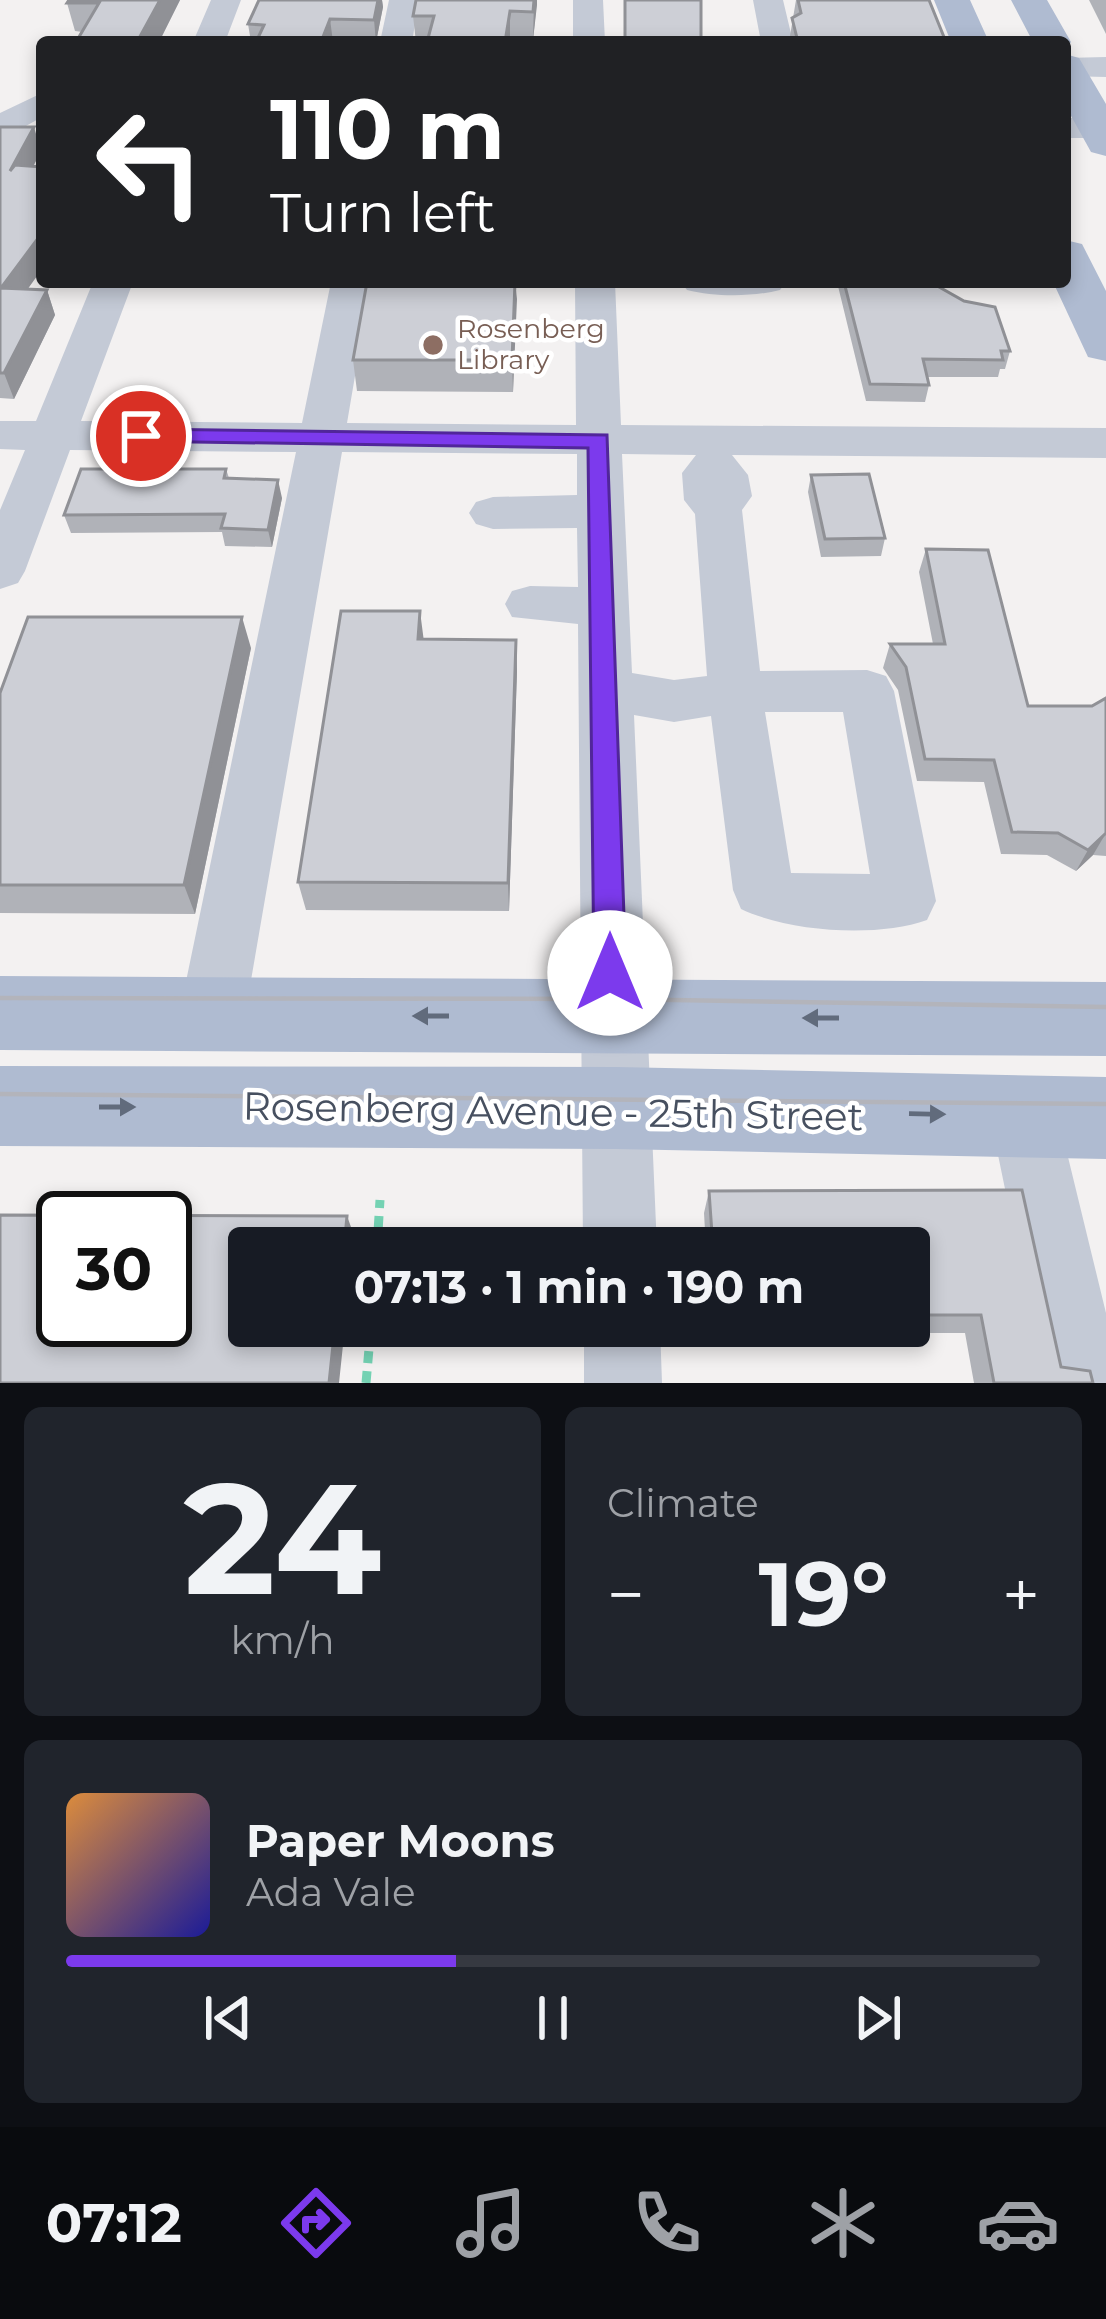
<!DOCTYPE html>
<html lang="en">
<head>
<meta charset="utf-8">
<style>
  body { margin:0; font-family:Montserrat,sans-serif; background:#20242c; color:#f1f3f6; height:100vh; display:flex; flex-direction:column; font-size:45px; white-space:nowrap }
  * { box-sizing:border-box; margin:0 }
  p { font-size:39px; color:#9ea1a6 }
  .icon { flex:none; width:66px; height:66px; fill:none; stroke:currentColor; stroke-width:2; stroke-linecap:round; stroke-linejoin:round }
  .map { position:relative; height:1383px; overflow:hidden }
  .sheet { display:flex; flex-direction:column; gap:24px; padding:24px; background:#0d0f14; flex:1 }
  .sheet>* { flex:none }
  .hud { position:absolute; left:36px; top:36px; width:1035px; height:252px; border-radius:12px; box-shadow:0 6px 18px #0003; background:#202124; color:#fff; overflow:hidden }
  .speed { position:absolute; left:36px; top:1191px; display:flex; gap:24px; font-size:60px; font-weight:700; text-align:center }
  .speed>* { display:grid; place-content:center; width:156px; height:156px; border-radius:50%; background:#171b24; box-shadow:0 6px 18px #0003; line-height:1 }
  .speed .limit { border:6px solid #111; border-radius:18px; background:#fff; color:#111 }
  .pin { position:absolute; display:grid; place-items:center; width:102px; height:102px; color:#fff; margin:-51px; border:6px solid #fff; border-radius:50%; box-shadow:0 3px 12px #0007 }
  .me { position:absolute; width:132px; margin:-66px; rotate:0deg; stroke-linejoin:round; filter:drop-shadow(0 0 9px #0008) }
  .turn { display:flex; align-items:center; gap:42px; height:252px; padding:0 36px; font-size:54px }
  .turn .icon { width:156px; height:156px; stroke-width:2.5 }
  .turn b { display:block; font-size:84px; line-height:102px }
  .big { font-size:90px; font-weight:700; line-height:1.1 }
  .sheet .tile { flex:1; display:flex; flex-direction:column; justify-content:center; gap:18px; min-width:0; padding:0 42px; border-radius:18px; background:#20242c }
  .sheet .dial { align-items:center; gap:0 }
  .dial b { font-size:156px; line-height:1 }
  .song { display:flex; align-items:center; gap:36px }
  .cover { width:144px; height:144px; border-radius:18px; background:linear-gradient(135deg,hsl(30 70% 55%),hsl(240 70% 35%)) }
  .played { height:12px; border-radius:6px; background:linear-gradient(90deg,#7c3aed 40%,#363941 40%) }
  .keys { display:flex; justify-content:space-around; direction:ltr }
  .heat { display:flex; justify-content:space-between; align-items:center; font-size:66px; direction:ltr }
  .sheet .tiles { flex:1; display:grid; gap:24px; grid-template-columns:1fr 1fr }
  .tile:last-child { grid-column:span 2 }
  .trip { position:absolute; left:228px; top:1227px; width:702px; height:120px; border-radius:12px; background:#171b24; box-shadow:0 6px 18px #0003; font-weight:700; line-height:120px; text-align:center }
  .dock { display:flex; height:192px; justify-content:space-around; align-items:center; background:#090b0e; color:#9ea1a6 }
  .dock .icon { width:84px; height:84px }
  .dock .current { color:#7c3aed }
  .dock b { font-size:54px; color:#f1f3f6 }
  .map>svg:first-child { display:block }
</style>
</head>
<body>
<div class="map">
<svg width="1106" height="1383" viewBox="0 0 1106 1383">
  <rect width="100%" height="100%" fill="#f3f1f1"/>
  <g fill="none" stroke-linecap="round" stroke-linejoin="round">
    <path stroke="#74d2b3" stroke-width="9" stroke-dasharray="12 8" stroke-linecap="butt" d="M377 1248 380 1200
      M366 1383 371 1326"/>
    <path fill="#c4cad6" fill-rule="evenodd" d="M211 0H241L225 42H193Z
      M389 0H419L412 42H380Z
      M573 0H603L605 42H573Z
      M753 0H783L793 42H761Z
      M1106 57V77L1065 76V58Z
      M42 93V117L17 131 0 133V113Z
      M1065 118H1106V138H1065Z
      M93 282H133L81 421 302 423 331 282H371L347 423 576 425 575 282H615L621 425 1106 428V458L732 455 748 475 752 496 742 510 760 671 867 670 886 676 894 691 936 901 927 920C877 938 789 932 741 909L733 890 711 716 674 722 634 715 657 1248H583L578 624 512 617 505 604 512 591 530 586 578 587 577 528 493 529 476 524 469 513 476 502 493 497 577 495V454L342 452 245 1015 235 1036 212 1045 189 1036 179 1015 296 452 70 450 25 571 18 583 0 589V510L25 450 0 449V421H36ZM622 454 696 455 682 473 684 500 695 514 707 676 674 680 632 673ZM765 712H843L870 874 791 873Z
      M681 282H786L780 290C752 297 715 297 687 290Z
      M1024 1083 1048 1092 1058 1116 1106 1313V1383H1045L990 1116 1000 1092Z
      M584 1326H660L662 1383H584Z"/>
    <path fill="#afbbd1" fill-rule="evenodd" d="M934 0H970L989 42H951Z
      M1011 0H1047L1071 42 1066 50 1065 42H1033Z
      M1065 54 1079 58 1106 104V156L1091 152 1065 105Z
      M1065 240 1082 244 1106 291V361L1088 357 1053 282H1065Z
      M0 976 1106 982V1056L0 1050Z
      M0 1066 616 1067 1106 1077V1159L616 1149 0 1146Z"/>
    <path stroke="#b3b4bb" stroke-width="4.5" d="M0 998 611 999 1106 1007
      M0 1094 1106 1104"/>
  </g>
  <path fill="#b0b2b8" d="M69 0H180L159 42 75 31 67 3Z
    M259 0H382L383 7 376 42H251L248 24Z
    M416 0H537L533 40 510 39V42H416L413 16Z
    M796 0H929L946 42H789Z
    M1089 0H1106V34Z
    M0 127 41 151 33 167 28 289 47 290 55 315 14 399 0 398Z
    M367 282H516L513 392 357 391 353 360Z
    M837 282 932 283 1010 351 1005 369H1000L998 377H928L929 385 925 402 866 401Z
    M226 469 229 478 282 498 272 547 225 546 222 532 71 533 64 515Z
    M811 475 885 538 881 556 821 557 808 492Z
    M926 549 1028 706H1092L1106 698V856L1093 855 1076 871 1047 855 1001 854 984 782 917 781 898 690 883 668 890 644H933L919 572Z
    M423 639 516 640 517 671 509 911 306 910 298 882Z
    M251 648 195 914 0 913V693Z
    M1022 1190 1061 1367 1093 1383H974L965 1333H712V1326H909V1248H706L704 1213 709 1191Z"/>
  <path fill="#909196" d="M160 0H180L159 42H137Z
    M378 0H382L383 7 376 42 374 20Z
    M534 0H537V5L533 40Z
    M510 11V42H505Z
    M330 19 333 42H321Z
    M34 127 41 151 18 195 10 171Z
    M42 233V269L10 314 1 288Z
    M515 282 517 299 513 392 512 360Z
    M47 290 55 315 14 399 4 373Z
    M278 480 282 498 272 547 268 530Z
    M420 611 424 642 418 639Z
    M242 617 251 648 195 914 184 885Z
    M516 640 517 671 509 911 508 883Z
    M1106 833 1093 855 1076 871 1088 850Z
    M347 1216 355 1238 353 1248H344Z
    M335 1326H345L339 1383H329Z"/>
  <path fill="#cdcfd6" stroke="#909196" stroke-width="3" fill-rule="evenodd" d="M69 0H160L137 42H76L99 3H67Z
    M259 0H378L374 20 330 19 321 42H256L264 25 248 24Z
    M416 0H534L533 12 510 11 505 42H427L434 16H413Z
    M625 0H701V42H625Z
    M798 0H929L946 42H798L792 18 801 13Z
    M0 127H34L10 171 15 165 42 167V233L1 288 47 290 4 373H0Z
    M367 282H515L512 360H353Z
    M844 282 932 283 964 301 995 307 1010 351H1001L1003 360 923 359 929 385 870 384Z
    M81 469H226L224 478 278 480 268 530 221 528 225 514 64 515Z
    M869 474 885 538 825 539 811 475Z
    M926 549 988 550 1028 706H1092L1106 698V833L1088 850 1058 833 1012 832 994 760 925 759 906 667 890 644H945Z
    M341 611H420L418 639 516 640 508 883 298 882Z
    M28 617H242L184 885H0V693Z
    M1022 1190 1061 1367 1090 1371 1093 1383H994L981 1315H909V1248H713L709 1191Z
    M0 1215 347 1216 344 1248H249V1326H335L329 1383H0ZM63 1218H165V1320H63Z"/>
  <defs><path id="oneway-solid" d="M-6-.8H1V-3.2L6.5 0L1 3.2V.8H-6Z" transform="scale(3)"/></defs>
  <g fill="#616b7c">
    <use href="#oneway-solid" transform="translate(431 1016) rotate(-180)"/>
    <use href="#oneway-solid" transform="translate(821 1018) rotate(-180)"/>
    <use href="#oneway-solid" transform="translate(117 1107)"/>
    <use href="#oneway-solid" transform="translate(927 1114) rotate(1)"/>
  </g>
  <path fill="#7c3aed" stroke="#51269a" stroke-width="3" d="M141 429 607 435 626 973 621 984 610 988 599 984 594 973 588 448 133 441V431Z"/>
  <circle fill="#8d6e63" stroke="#fff" stroke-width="4.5" cx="433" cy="345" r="12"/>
  <g text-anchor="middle" stroke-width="9" stroke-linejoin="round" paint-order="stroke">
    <g font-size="27" fill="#785e54" stroke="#fff" text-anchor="start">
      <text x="457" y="338">Rosenberg<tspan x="457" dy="31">Library</tspan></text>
    </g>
    <g font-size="39" fill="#475060" stroke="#fff">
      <text transform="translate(553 1111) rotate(1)" y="14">Rosenberg Avenue - 25th Street</text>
    </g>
  </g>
</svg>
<div class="speed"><div class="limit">30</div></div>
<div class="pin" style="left:141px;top:436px;background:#d93025"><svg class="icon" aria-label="arrive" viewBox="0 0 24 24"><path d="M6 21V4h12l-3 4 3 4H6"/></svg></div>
<svg class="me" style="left:610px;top:973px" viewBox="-20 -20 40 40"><circle r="19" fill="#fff"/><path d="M0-13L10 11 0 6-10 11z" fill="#7c3aed"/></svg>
<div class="trip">07:13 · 1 min · 190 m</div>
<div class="hud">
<div class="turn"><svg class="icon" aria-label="left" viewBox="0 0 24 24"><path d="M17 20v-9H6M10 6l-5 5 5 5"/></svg><div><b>110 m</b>Turn left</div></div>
</div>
</div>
<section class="sheet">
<div class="tiles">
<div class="tile dial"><b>24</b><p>km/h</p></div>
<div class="tile"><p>Climate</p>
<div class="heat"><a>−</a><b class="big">19°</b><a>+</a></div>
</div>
<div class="tile">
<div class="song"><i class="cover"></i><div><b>Paper Moons</b><p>Ada Vale</p></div></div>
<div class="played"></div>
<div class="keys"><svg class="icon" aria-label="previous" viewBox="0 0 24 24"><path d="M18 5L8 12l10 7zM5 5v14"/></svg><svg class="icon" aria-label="pause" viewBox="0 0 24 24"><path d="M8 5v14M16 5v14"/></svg><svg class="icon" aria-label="next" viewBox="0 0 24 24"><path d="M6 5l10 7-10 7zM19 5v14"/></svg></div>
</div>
</div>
</section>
<nav class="dock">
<b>07:12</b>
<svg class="icon current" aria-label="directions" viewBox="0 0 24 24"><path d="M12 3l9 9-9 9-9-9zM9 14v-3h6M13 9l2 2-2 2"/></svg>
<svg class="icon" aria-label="music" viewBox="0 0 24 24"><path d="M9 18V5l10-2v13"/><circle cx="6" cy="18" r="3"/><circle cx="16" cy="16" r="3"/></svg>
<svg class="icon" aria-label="phone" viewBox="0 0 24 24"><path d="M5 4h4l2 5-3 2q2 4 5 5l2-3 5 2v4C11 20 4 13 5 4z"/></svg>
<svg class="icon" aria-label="climate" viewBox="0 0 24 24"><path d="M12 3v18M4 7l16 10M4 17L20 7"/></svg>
<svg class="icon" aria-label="car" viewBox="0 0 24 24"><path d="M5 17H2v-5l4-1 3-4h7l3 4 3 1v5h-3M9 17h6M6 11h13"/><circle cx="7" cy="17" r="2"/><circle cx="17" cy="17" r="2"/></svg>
</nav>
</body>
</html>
